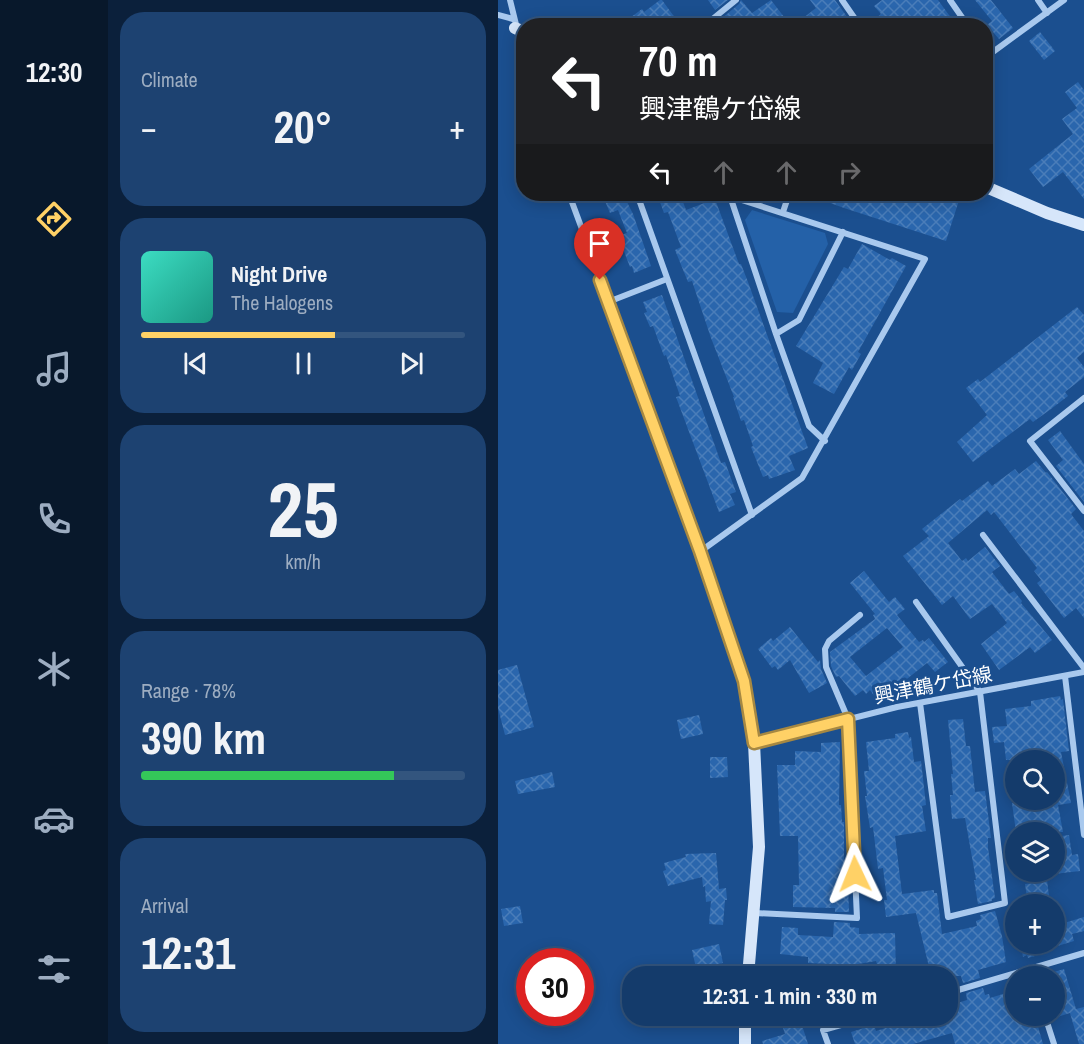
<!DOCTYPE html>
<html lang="en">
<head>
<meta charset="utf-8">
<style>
  body { margin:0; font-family:"Archivo Narrow","Noto Sans JP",sans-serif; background:#1d4271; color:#f1f3f6; height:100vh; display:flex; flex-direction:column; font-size:22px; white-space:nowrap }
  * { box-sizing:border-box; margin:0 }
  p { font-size:20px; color:#9dadc1 }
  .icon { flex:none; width:33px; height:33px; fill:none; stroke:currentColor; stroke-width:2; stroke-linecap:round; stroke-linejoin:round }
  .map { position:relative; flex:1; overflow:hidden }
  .sheet { display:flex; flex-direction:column; gap:12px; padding:12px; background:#0b203b; width:390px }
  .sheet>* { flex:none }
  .guide { position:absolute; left:18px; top:18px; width:477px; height:183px; border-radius:24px; box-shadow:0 3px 15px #0003,0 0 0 2px #33557e; background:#202124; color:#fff; overflow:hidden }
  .tools { position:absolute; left:507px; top:750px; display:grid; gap:12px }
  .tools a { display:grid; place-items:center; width:60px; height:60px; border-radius:50%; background:#143b6b; box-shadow:0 3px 15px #0003,0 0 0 2px #33557e; font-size:30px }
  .speed { position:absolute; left:18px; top:948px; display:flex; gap:12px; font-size:30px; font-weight:700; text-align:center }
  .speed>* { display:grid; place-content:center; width:78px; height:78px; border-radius:50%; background:#143b6b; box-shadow:0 3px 15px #0003,0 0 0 2px #33557e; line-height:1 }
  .speed .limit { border:9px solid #d22; background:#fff; color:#111 }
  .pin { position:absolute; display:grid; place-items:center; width:51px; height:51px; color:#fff; margin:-62px -26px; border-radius:50% 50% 50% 0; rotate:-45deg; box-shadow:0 0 6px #0007 }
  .pin .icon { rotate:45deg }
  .me { position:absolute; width:66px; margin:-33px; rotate:358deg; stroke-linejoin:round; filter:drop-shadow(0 0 4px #0008) }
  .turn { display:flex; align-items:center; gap:21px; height:126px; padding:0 24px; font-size:27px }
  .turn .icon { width:78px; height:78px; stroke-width:2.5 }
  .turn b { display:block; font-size:42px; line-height:51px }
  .lanes { display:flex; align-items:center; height:57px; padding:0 24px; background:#0003; justify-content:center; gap:30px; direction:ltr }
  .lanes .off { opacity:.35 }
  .big { font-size:45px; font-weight:800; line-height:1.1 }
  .sheet .tile { flex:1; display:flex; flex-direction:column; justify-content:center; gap:9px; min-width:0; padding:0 21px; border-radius:24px; background:#1d4271 }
  .sheet .dial { align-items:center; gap:0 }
  .dial b { font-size:78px; line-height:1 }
  .song { display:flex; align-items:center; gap:18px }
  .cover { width:72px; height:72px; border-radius:9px; background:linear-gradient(135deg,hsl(170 70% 55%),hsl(170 70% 35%)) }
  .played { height:6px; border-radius:3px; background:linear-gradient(90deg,#ffd166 60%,#33557e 60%) }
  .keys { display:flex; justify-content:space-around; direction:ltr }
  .heat { display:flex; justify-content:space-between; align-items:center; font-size:33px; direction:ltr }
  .charge { height:9px; border-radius:4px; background:linear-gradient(90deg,#34c759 78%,#33557e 0) }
  .trip { position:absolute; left:124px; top:966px; width:336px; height:60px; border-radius:24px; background:#143b6b; box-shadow:0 3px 15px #0003,0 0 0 2px #33557e; font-weight:800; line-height:60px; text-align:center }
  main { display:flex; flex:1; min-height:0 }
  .tab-bar { display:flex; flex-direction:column; width:108px; justify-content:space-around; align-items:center; background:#08182b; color:#9dadc1 }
  .tab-bar .icon { width:42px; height:42px }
  .tab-bar .selected { color:#ffd166 }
  .tab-bar b { font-size:27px; color:#f1f3f6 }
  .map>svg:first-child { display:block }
</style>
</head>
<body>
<main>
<nav class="tab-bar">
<b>12:30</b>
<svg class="icon selected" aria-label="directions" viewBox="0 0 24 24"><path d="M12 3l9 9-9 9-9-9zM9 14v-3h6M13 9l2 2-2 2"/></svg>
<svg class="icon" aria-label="music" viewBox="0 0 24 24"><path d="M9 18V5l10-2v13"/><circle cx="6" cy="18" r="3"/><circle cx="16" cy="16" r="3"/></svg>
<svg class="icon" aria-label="phone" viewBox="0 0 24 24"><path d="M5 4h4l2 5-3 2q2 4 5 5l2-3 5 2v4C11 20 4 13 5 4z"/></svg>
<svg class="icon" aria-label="climate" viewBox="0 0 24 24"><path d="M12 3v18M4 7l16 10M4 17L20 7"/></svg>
<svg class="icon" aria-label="car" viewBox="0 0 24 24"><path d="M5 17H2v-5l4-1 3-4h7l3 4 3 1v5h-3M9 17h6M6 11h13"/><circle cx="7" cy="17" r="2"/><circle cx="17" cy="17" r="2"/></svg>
<svg class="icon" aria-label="filters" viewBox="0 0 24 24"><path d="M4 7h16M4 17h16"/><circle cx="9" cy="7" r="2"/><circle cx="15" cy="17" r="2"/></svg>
</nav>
<section class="sheet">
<div class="tile"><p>Climate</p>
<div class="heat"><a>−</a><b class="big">20°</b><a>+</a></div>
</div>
<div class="tile">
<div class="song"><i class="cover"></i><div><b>Night Drive</b><p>The Halogens</p></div></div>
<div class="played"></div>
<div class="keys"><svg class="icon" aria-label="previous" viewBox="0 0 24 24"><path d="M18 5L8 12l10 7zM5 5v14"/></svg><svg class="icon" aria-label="pause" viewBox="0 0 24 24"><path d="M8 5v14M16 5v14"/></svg><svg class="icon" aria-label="next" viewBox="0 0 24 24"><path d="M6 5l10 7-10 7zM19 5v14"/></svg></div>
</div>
<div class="tile dial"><b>25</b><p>km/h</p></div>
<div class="tile"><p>Range · 78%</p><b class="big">390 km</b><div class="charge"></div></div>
<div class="tile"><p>Arrival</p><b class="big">12:31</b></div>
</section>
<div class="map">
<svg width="586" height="1044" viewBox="0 0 586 1044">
  <defs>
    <pattern id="building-cross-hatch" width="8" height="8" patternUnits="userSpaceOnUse" patternTransform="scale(1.5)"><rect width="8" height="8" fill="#2a66ad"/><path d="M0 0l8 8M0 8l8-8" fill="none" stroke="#4a7db9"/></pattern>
  </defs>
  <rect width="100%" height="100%" fill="#1b4f8f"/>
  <path fill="#2461a8" d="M254 210 327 233 330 244 295 313 279 312 247 220Z"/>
  <path fill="url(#building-cross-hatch)" fill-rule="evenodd" d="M162 0H164L183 26H121L144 9 146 12Z
    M210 0H230L217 10Z
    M243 0 254 13 273 0 293 26H228L223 19 241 4Z
    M312 0H337L352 21 346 26H295L318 8Z
    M384 0H440L459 26H444L439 20 432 26H369L383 14 376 6Z
    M477 0H493L515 28 501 39 489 25 494 21Z
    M542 32 557 51 546 60 531 41Z
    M580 82 586 90V199L565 172 545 187 531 169 575 134 564 119 579 108 567 92Z
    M104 194H125L135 214 153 266 136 273 134 266 132 267 120 236 129 233 120 210 112 213Z
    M159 194H182L188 210 217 199 241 264H243L250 282 310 448 291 456 297 470 271 479 270 475 265 477 253 447 255 446 246 420 243 421 235 397H236L213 338 194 281 190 282 177 250 183 247 170 212 166 213Z
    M313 194H463L448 241 346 208 313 196Z
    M364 244 392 260 394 258 408 266 360 352 363 354 354 370 351 367 336 394 315 383 325 363 298 346 346 267 350 269Z
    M164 295 223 463 227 462 238 492 232 494 237 505 221 512 178 397 182 396 168 355 166 356 155 326 152 327 146 313 149 312 145 302Z
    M579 307 586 315V352L579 358 586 367V377L567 392 570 396 553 409 535 422 532 419 475 462 459 442 489 415 468 388 480 379 482 382Z
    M562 431 586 464V502L558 466 565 460 550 440Z
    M538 461 548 473 549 472 578 509 573 514 586 531V618L578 608 566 618 539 583 543 580 536 571 539 568 496 512 493 515 489 510 450 543 464 561 468 558 470 561 487 547 502 566 494 572 511 594 516 591 524 601 523 603 554 640 537 653 532 647 501 670 483 644 509 623 494 604 472 619 455 596 444 605 405 556 431 536 424 529 462 499 464 501 490 481 494 486 517 469 521 474Z
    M366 571 391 602 397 597 407 609 399 615 421 642 425 640 426 642 431 638 450 662 437 672 429 663 400 686 397 681 377 697 372 690 368 694 365 690 357 696 341 676 338 677 333 666 332 652 377 619 375 615 377 614 352 583ZM389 628 405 647 368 676 352 657Z
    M292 627 320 662 322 660 323 669 329 683 311 693 292 660 280 670 277 666 274 668 260 649 273 638 275 641Z
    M19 665 36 727 7 735 0 708V670Z
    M562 696 563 700 565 699 571 751 563 752 573 803 560 805 565 832H518L514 803 556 800V760H508L506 742 496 743 494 727 509 726 507 709 533 706V701Z
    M201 715 205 734 183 739 179 720Z
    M465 719 468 746H472L477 792 487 791 493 838H490V848L497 898 494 899V901L480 904 476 880H478L467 818 454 819 452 795H455L453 774H455L450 720Z
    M410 732 411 738 413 737 416 762 423 761 428 805 424 806 428 831 397 836 404 894 436 890V893H439L444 934 479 926 478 921 483 919 482 915 497 911 504 936 508 962 480 970 482 978 465 983 463 976H410L409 973 431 967 418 913 388 917 386 900H389L385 868 380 869 375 827 372 828 367 796H369L366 771H371L368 742 397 738V734Z
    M342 742 341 805H343L344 822H346V858L347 884H350L351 912H337V908L295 907V885H301L300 836H282L279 765H297V751L323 752V743Z
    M212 757H229L230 777 212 778Z
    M54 772 57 787 20 794 17 781Z
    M571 835 574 855 580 854 582 871 556 874V837Z
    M218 853 221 889 228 888 229 900H227L225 925 211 924 213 901 208 902 207 886 205 887 204 877 170 886 165 871 168 870 166 863 188 857 187 854Z
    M536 872H548L551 896H548L549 904H530L527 884 537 883Z
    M22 906 25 923 6 926 3 909Z
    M586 917V931L574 934 576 941 546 950 547 953 530 958 529 955 525 957 523 944H556V926Z
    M336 922 352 923V927L361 928V934L397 933 398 976H383L378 961 354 965 357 973 347 976H337L334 964 310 963V957L282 954 284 927 300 928V935L335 937Z
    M221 944 225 963 198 968 194 950Z
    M566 969 578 1009 586 1007V1044H581L572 1013 556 1018V972Z
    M485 988 487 995 491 994 492 998 518 990V1016H537L545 1044H457L454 1033 415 1044H357L353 1032 376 1025 378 1031 425 1016H450V1006L469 1000 468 993Z
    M281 1016H301L310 1044H265L264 1041 287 1034Z"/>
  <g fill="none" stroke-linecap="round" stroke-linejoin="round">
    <path stroke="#a9c9ee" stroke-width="6" d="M12 0 26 57
      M344 0 362 26
      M452 0 470 26
      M540 0 549 13
      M0 15 15 19
      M206 26 238 0
      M488 57 566 0
      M71 194 203 551 246 681 256 743 399 707 586 672
      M139 194 254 515
      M232 196 278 334 311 426 327 441
      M285 212 291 194
      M110 302 169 279
      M278 334 301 320 345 232
      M586 398 532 441 586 511
      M485 535 586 668
      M203 551 304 478 427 259 225 194
      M418 602 482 692 507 903 450 917 422 703
      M567 676 586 835
      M257 913 359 918 350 719 328 667 327 649 331 641 362 615
      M450 993 586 953
      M547 1016 556 1044
      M330 1044 325 1030 375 1016"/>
    <path stroke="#d6e6fa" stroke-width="12" d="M17 28 26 32
      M488 187 549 213 586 225
      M250 976 261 847 256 743
      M247 1044V1016"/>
  </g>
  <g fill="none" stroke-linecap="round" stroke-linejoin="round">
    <defs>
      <path id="route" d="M102 280 202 551 246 681 256 743 350 719 357 874"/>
    </defs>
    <use href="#route" stroke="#a68842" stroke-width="15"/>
    <use href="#route" stroke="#ffd166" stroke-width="10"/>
  </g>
  <g text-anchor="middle" stroke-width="6" stroke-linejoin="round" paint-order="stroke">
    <g font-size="20" fill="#fff" stroke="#1b4f8f">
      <text transform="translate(435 685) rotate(-11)" y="7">興津鶴ケ岱線</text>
    </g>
  </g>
</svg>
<div class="tools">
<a><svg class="icon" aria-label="search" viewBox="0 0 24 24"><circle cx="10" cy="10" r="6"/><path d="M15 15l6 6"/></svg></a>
<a><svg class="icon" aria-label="layers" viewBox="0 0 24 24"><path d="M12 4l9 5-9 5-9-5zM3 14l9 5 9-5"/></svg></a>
<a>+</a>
<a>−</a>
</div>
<div class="speed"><div class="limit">30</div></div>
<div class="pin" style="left:102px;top:280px;background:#d93025"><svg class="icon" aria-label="arrive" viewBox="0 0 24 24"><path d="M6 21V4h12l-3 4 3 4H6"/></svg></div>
<svg class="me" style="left:357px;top:874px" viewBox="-20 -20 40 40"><path d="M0-17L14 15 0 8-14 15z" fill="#ffd166" stroke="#fff" stroke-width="4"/></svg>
<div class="trip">12:31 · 1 min · 330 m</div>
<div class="guide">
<div class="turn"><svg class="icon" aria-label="left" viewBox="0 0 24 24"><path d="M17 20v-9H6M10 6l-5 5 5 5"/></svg><div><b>70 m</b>興津鶴ケ岱線</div></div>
<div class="lanes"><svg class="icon" aria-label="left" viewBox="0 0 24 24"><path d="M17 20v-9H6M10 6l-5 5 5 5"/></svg><svg class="icon off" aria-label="ahead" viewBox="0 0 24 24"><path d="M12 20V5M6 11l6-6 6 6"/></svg><svg class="icon off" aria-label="ahead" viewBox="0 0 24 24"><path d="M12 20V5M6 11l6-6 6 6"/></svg><svg class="icon off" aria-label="right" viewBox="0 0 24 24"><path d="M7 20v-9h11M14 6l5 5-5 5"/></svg></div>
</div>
</div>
</main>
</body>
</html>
